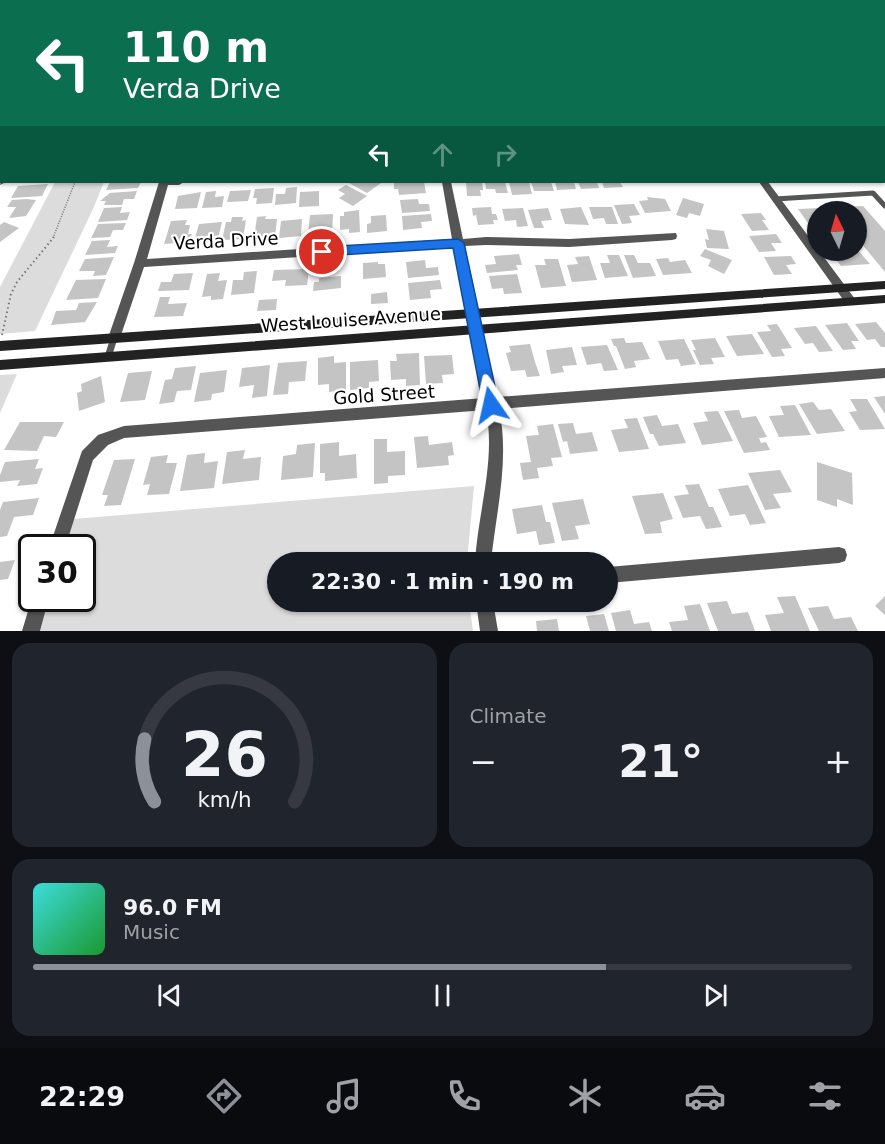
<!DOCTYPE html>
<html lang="en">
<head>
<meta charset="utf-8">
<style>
  body { margin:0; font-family:"DejaVu Sans",sans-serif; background:#20242c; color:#f1f3f6; height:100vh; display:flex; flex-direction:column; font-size:22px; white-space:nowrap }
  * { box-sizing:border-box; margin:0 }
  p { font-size:20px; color:#9ea1a6 }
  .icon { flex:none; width:33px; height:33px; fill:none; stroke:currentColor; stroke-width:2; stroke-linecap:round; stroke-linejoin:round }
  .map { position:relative; height:631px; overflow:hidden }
  .panel { display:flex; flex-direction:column; gap:12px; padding:12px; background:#0d0f14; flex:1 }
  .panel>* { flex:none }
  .banner { position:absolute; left:0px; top:0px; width:885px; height:183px; box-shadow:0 2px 4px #0004; background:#0b6e4f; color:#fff; overflow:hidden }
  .needle { width:39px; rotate:355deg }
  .tools { position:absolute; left:807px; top:201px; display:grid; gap:12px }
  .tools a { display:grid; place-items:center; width:60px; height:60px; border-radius:50%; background:#171b24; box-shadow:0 2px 4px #0004; font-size:30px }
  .speed { position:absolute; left:18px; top:534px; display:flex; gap:12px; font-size:30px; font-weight:700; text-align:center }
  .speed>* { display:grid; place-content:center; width:78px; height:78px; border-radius:50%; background:#171b24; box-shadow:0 2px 4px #0004; line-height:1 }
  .speed .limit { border:3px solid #111; border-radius:9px; background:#fff; color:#111 }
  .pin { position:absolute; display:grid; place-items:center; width:51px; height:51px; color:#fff; margin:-26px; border:3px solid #fff; border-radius:50%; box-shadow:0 2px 6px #0007 }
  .me { position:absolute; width:66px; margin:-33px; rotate:349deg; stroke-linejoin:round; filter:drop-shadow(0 0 4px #0008) }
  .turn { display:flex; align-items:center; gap:21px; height:126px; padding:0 24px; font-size:27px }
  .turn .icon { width:78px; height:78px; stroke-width:2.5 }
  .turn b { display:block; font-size:42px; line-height:51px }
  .lanes { display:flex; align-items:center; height:57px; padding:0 24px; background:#0003; justify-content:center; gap:30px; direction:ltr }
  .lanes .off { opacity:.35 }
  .big { font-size:45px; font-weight:700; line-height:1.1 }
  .panel .tile { flex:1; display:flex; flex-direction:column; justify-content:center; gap:9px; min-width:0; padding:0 21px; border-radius:18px; background:#20242c }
  .panel .dial { align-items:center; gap:0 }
  .dial svg { height:156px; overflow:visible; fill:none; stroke:#363941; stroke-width:7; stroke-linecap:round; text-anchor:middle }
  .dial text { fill:#f1f3f6; stroke:none }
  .song { display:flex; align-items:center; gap:18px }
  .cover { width:72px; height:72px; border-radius:9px; background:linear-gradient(135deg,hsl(180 70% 55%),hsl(130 70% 35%)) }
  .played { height:6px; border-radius:3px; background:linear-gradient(90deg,#8c9099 70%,#363941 70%) }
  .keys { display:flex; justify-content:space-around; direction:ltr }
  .heat { display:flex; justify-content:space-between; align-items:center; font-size:33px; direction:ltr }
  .panel .tiles { flex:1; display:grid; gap:12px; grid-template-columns:1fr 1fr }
  .tile:last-child { grid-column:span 2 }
  .trip { position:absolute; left:267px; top:552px; width:351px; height:60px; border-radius:30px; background:#171b24; box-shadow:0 2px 4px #0004; font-weight:700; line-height:60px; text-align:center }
  .tabs { display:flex; height:96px; justify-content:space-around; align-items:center; background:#090b0e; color:#9ea1a6 }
  .tabs .icon { width:42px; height:42px }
  .tabs .active { color:#8c9099 }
  .tabs b { font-size:27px; color:#f1f3f6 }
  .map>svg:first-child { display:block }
</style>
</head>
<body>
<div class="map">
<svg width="885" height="631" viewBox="0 0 885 631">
  <rect width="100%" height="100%" fill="#fff"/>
  <path fill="#dcdcdc" d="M55 182H104L93 209 35 331 0 334V287Z
    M17 374 0 413V375Z
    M474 486 467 562H278V602H469L473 631H40L49 599 82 598V548L65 547 73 519Z"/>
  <path fill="#c4c4c4" d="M110 182H141L138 188 106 190Z
    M351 182H378L381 183 367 193 349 183Z
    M424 182 426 193 399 195 398 189H394V183Z
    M466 182H482L483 190H480L481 196H467Z
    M485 182H505L508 193H496L495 189H486Z
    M509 182H529L532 194 512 195Z
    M531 182H551L554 191H534Z
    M555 182H574L576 189 557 190Z
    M578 182H597L599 188 581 189Z
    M602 182H620L623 187 604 188Z
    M48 184 42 196 11 198 18 186Z
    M346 185 367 196 353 206 339 198 345 194 338 190Z
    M297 187 296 203 275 205 276 194H285L286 188Z
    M274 188 272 203 256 204 257 198H253L255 189Z
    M251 190 248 201 227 202 230 191Z
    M137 191 134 199H124L122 205H104L106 201H100L110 193Z
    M216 191 215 197 224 196 222 207 202 208 206 192Z
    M319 191V206L299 207 300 192Z
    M201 192 197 208 175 209 178 196Z
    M647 197 665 199 671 211 645 213 639 201 648 200Z
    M683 198 704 204 700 216 689 213 687 218 676 215Z
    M26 199 36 200 26 216 9 218 16 207H7L12 200Z
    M418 199 419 204H429L430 211 402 213 400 200Z
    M634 204 640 215 629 216 632 223 622 224 614 205Z
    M863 206 885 231V272L856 237V212H818V229L813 230 798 209Z
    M122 207 120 213 130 212 127 220 98 222 104 208Z
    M491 207 492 214H496L498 220H493L494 224 478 225 476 215 473 216 472 208Z
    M581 207 589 225 565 224 560 209Z
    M589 207H612L618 224H606L604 218 593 219Z
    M523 208 528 226 517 227 516 220 505 221 502 209Z
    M548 208 552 220 541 221 544 228H534L528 210Z
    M359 210 360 232 349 233V229L340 230V216H344V212Z
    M761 213 766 220H762L769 230 752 231 741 214Z
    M333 214 332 234 308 235 310 215Z
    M431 214 432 221 421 222 422 228 403 230 402 216Z
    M386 215 387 231 367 233V224L371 223V216Z
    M266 216 265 219H277L275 237 254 238 257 217Z
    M232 217H243L242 221 246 220 243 239 222 240 226 222H231Z
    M302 219 301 236 279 238 281 221Z
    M187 220 185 225H190L188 234H192L189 242 164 244 171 221Z
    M4 222 19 228 0 242V225Z
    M222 222 218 239 194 241 199 224Z
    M126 223 123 230H113L110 237 91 238 98 224Z
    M706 229 724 231 729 249 707 248 705 239 709 240Z
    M776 234 782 243H771L776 251 759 252 749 236Z
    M110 240 107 247 118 246 115 253 85 255 92 241Z
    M856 248 870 264 841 266 829 250H856Z
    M705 249 732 260 724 274 708 266 711 260 700 256Z
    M519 254 522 265H516L518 270 487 273 485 265 496 264 494 256Z
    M607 255H619L628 276 605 278 600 263H610Z
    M624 255H634L638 263H650L656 276 633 278Z
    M589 256 597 280 572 282 567 265 578 264 575 257Z
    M791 256 796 264 786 265 792 274 774 275 764 257Z
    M114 257 106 275 93 276 95 271H79L85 259Z
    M668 258 670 262 685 260 692 273 663 275 656 259Z
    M544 259H558L566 286 541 288 535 265H546Z
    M425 260 426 268 438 267 439 275 408 278 406 262Z
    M378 262V264H385L386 277 363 279V263Z
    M309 269 307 285 285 286 286 280 272 281 274 270Z
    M257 271 254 293 231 295 233 280H243L244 272Z
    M193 273 189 290 158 291 161 282H171L174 274Z
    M220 273 218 281 227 280 223 299 211 300V296L202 297 207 274Z
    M517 274 522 293 504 294 503 288 492 289 489 276Z
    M341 276V288L313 291 314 282H319V278Z
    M106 279 98 298 66 300 76 280Z
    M440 280 442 289 430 290 431 298 410 300 408 283Z
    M387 292 388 303 371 304V294Z
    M160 297H170L168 304 187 303 183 316 154 317Z
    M277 299 276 310 257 311 259 300Z
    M97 302 85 322 51 325 56 311 76 310 79 303Z
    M876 322 885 333V347H881L875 339 867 340 855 324Z
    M847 323 859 341H851L856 349 843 350 825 325Z
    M777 324 792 348 781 349 785 356 772 357 757 332 771 331 767 325Z
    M816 326 833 351 819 352 813 343 805 344 794 328Z
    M752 334 764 354 737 356 726 336Z
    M624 338 626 343 642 342 650 359 634 361 636 367 625 369 616 346H614L611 339Z
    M715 338 725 357 711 358 714 364 700 365 693 350H696L691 340Z
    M684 339 696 364 681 366 678 359 666 360 658 341Z
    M530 344 535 362 540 376 527 377 525 370 511 371 506 353 511 352 509 346Z
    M607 345 618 370 604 371 601 363 587 365 581 347Z
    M572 347 577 365 562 366 564 372 551 374 546 350Z
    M419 353 420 385 406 386V379L391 380 390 361H397L396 354Z
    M452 355 454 374 442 375 443 383 426 384 424 356Z
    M334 356V363L346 362V390L329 392V384L318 385V358Z
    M378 360 379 381 369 382V388L350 390V362Z
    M307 361 305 381 289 382 288 394 273 395 278 363Z
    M270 365 267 396 252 398 254 385 239 387 242 368Z
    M196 366 191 390 177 391 174 402 159 404 165 380 172 379 175 368Z
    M227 370 224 392 212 394 211 400 194 402 200 373Z
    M152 371 145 400 120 402 128 373Z
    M101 376 105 402 79 411 77 393 82 391 81 384Z
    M885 396V414L874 397Z
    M850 399H867L885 429 860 430 849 412 857 411Z
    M813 402 819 410 831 409 845 431 817 434 799 404Z
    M795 405 811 435 779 437 769 416 784 415 780 406Z
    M739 410 742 418 756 416 767 437 759 438 761 443 766 442 770 450 744 453 724 411Z
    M718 411 733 441 702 445 693 423 708 421 704 412Z
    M657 415 662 426 678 424 686 443 659 446 653 434H650L643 417Z
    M637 418 649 449 619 452 611 430 628 428 624 419Z
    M20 422H64L56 437 44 436 37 451 4 450Z
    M573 423 576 434 592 432 598 451 570 454 567 441 563 442 558 424Z
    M553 424 562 457 551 458 553 466 537 468 539 478 523 480 520 463 531 462 526 436 539 435 537 426Z
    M428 436 429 445 452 442 454 455 448 456 449 465 417 468 414 437Z
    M374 439H387V452L405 451V475L388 476V483L374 484Z
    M339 442V456L356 454 357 478 325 481V473H320V444Z
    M315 443 313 477 281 480 283 456 296 454 297 445Z
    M245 450 243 459 261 457 259 480 222 484 227 452Z
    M205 453 204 463 218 461 214 488 180 491 187 455Z
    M168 455 166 463H177L169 494 147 495 150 484 143 485 151 457Z
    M39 459 35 469 43 468 37 484 17 486 20 480 0 482V475L5 462Z
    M135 459 121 505 104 506 108 495H102L114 460Z
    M817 462 852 473 853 505 837 499V507L817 500Z
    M780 470 792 492 773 494 781 508 765 510 748 473Z
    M699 484 709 507H713L722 527 706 529 700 516 683 518 674 496 689 494 685 485Z
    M748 485 766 523 750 525 745 514 730 516 718 489Z
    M663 493 673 519 660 522 662 533 645 534 632 496Z
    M39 498 33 515 14 517 7 536 0 537V510L3 502Z
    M583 499 590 524 575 526 579 539 562 541 552 503Z
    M542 505 546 522H550L555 543 539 545 536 531 517 534 512 509Z
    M15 560 8 579 0 580V562Z
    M795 596 810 631H771L765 615 784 613 777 597Z
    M885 596V615L875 606Z
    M727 601 732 614 748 612 755 631H718L707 603Z
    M700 604 710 631H672L669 622 688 620 684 606Z
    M828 606 834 619 851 617 858 631H819L808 608Z
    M630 610 634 624 649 622 652 631H616L611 613Z
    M604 614 609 631H590L586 616Z
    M557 619 559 631H537L536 621Z"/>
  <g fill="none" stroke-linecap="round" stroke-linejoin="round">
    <path stroke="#777" stroke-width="1.5" stroke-dasharray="1 1.5" stroke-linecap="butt" d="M53 238 75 182"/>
    <path stroke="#777" stroke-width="2" stroke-dasharray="1.5 3" stroke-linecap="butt" d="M2 335 11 294 17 282 54 237"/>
    <path stroke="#555" stroke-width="5" d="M775 199 873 193 885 206"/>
    <path stroke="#555" stroke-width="7" d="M108 357 114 338"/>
    <path fill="#555" fill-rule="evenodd" d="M635 0H641V2H635Z
      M0 34H2V38H0Z
      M884 88H885V92H884Z
      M884 143H885V149H884Z
      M2 177V182H6L0 185Z
      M159 182H184L179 185H168L147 259 452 239 442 182H451L463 239 486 237 569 239 676 233 677 236 676 239 672 240 569 247 486 245 465 246 497 397 885 368V378L499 409C510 459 496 512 491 562H475C478 511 496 461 486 410L124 438 108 445 93 460 65 548H49L82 451 98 435 124 426 484 398 454 247 144 267 120 338 118 342H110L108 338 134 263Z
      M759 182H768L855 299 857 302 855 305H847Z
      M839 547 845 549 847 555 845 561 839 563 608 583V567Z
      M32 598H49L40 631H22Z
      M476 602H493L498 631H480Z"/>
    <path fill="#222" fill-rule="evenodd" d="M885 281V289L0 351V341Z
      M885 295V303L0 370V360Z"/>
  </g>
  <path fill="#1a73e8" stroke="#114b97" stroke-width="1.5" d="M458 239 464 243 499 405 497 410 491 412 486 410 483 405 453 248 322 256 316 252 322 247Z"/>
  <g text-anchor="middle" stroke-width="4.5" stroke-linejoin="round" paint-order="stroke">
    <g font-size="18" fill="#000" stroke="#fff">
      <text transform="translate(226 241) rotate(-3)" y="6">Verda Drive</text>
      <text transform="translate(351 320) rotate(-4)" y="6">West Louise Avenue</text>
      <text transform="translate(384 395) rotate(-4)" y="6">Gold Street</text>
    </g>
  </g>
</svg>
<div class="tools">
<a><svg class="needle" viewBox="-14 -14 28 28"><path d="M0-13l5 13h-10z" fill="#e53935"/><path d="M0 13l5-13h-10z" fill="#9ea1a6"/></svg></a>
</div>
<div class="speed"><div class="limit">30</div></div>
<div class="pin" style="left:322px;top:252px;background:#d93025"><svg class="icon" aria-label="arrive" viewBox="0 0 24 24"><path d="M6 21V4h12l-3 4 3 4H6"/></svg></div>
<svg class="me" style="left:491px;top:405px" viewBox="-20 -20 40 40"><path d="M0-17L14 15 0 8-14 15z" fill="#1a73e8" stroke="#fff" stroke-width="4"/></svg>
<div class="trip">22:30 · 1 min · 190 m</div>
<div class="banner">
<div class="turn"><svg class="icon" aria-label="left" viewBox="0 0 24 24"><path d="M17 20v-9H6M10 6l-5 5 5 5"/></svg><div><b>110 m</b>Verda Drive</div></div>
<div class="lanes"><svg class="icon" aria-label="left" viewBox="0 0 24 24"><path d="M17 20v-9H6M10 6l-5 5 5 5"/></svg><svg class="icon off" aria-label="ahead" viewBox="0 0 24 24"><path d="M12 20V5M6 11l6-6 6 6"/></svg><svg class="icon off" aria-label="right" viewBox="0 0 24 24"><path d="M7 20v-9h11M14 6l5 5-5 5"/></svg></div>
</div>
</div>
<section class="panel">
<div class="tiles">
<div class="tile dial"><svg viewBox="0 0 100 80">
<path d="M14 69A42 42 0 1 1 86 69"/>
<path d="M14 69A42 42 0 0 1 9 37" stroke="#8c9099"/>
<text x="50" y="56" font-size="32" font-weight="700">26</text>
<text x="50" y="72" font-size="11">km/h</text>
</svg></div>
<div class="tile"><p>Climate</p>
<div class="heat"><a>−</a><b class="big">21°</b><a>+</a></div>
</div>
<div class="tile">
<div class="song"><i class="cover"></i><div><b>96.0 FM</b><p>Music</p></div></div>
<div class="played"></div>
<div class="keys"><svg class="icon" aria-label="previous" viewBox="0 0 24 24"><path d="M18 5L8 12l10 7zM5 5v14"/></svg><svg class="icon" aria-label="pause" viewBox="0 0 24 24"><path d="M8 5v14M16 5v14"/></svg><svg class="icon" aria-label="next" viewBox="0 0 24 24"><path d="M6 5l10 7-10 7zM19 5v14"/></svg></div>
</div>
</div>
</section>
<nav class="tabs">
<b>22:29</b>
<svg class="icon active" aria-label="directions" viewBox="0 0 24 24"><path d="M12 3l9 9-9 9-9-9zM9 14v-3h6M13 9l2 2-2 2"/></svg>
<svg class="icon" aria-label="music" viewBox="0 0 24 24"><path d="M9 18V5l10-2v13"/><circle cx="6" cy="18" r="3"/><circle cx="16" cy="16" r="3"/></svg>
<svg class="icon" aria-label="phone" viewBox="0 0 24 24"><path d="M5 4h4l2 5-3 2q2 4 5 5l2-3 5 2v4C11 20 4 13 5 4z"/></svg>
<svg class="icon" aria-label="climate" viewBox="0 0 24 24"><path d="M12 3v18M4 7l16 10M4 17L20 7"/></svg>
<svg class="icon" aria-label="car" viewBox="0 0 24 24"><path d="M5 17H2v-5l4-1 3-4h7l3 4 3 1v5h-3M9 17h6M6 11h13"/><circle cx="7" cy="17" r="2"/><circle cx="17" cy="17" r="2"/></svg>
<svg class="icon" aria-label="filters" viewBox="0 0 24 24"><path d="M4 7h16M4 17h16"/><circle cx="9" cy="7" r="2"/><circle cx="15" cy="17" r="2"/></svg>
</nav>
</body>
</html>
